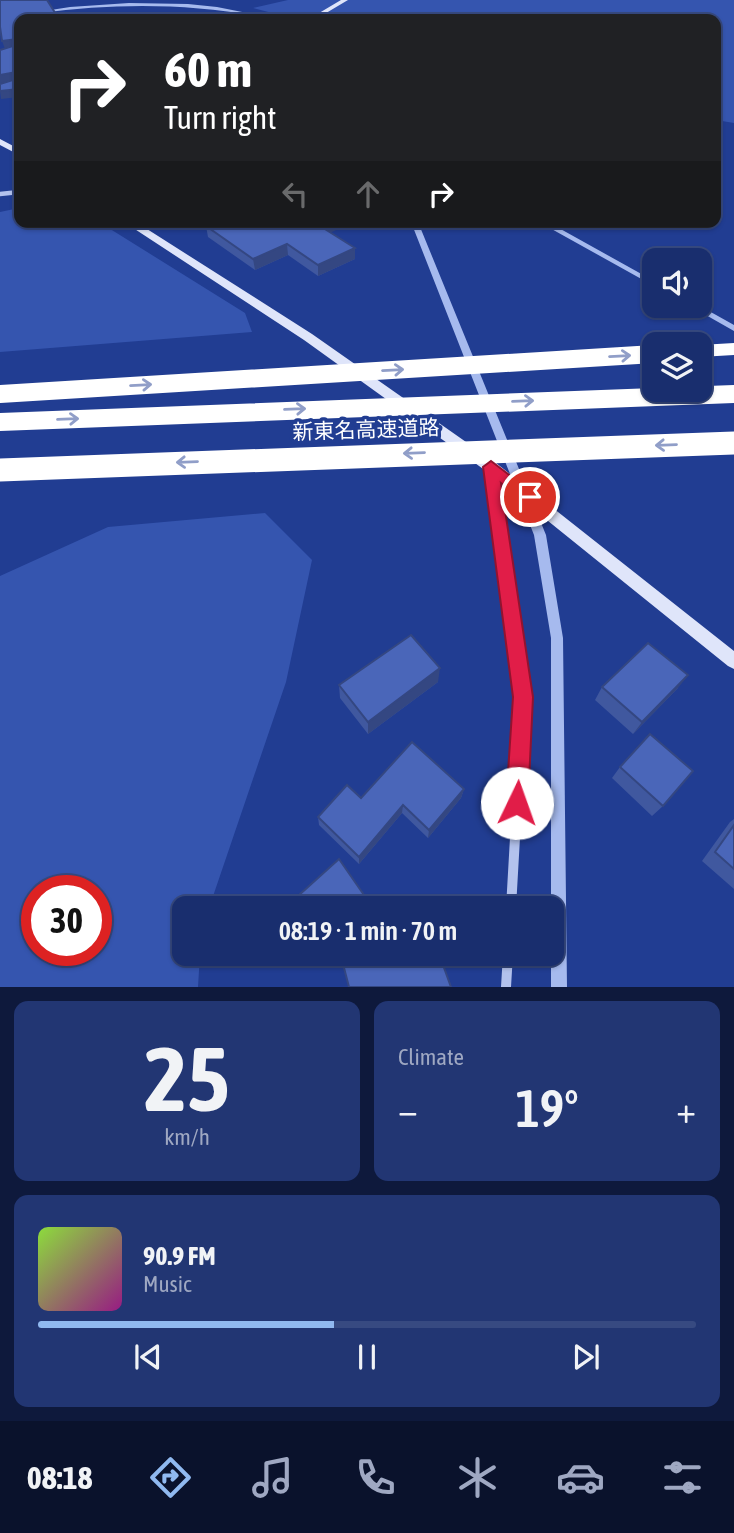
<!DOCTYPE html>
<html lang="en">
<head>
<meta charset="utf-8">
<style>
  body { margin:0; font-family:"Asap Condensed","Noto Sans JP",sans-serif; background:#223673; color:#f1f3f6; height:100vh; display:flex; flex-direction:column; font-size:26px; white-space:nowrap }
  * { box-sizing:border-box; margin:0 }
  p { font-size:23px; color:#9fa8c2 }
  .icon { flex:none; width:38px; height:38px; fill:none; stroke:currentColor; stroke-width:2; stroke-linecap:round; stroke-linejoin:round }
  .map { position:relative; height:987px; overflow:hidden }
  .sheet { display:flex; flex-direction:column; gap:14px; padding:14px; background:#0e193c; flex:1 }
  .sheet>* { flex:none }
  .hud { position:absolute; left:14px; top:14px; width:707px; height:214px; border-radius:14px; box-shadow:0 2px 5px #0004,0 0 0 2px #374a81; background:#202124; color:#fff; overflow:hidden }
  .tools { position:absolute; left:642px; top:248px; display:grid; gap:14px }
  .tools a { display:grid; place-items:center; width:70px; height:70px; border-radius:14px; background:#192e6e; box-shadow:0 2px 5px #0004,0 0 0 2px #374a81; font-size:35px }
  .speed { position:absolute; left:21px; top:875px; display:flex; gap:14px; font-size:35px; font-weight:700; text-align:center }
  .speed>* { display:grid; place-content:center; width:91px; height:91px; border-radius:50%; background:#192e6e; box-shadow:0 2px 5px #0004,0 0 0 2px #374a81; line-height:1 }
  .speed .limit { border:10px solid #d22; background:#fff; color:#111 }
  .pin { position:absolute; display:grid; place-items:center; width:60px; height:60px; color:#fff; margin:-30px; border:4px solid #fff; border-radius:50%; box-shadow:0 2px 7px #0007 }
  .me { position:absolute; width:77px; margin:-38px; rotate:3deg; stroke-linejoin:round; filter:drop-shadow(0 0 5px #0008) }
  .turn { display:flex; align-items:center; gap:24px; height:147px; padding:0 35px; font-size:32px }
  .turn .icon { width:91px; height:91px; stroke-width:2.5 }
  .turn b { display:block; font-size:49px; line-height:60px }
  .lanes { display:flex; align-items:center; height:66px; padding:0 35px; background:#0003; justify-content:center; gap:35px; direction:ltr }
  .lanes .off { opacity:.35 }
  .big { font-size:52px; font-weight:600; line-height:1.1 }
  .sheet .widget { flex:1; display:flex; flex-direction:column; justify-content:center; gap:10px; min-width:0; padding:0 24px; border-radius:14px; background:#223673 }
  .sheet .dial { align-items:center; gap:0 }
  .dial b { font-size:91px; line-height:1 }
  .song { display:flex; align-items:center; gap:21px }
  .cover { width:84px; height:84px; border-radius:10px; background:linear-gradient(135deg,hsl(90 70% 55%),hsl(310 70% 35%)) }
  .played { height:7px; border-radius:4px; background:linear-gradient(90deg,#90b9f0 45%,#374a81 45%) }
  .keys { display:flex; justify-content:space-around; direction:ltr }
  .heat { display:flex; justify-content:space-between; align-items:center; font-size:38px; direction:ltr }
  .sheet .tiles { flex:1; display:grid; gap:14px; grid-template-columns:1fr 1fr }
  .widget:last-child { grid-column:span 2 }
  .trip { position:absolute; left:172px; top:896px; width:392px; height:70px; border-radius:14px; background:#192e6e; box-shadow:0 2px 5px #0004,0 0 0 2px #374a81; font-weight:600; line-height:70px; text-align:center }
  .menu { display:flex; height:112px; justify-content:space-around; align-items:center; background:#0a122c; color:#9fa8c2 }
  .menu .icon { width:49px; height:49px }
  .menu .on { color:#90b9f0 }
  .menu b { font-size:32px; color:#f1f3f6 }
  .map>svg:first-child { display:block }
</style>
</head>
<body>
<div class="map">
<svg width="734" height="987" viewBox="0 0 734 987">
  <rect width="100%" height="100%" fill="#213d92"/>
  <path fill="#3555af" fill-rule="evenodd" d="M288 0H734V123L716 120V19H281L276 14 253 8Z
    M19 208V222H99L245 313 252 332 0 352V212Z
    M265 513 312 560 286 682 209 908H184V954H200L198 987H0V576L108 527ZM37 891H96V950H37Z"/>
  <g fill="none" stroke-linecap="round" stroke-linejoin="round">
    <path fill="#a6baee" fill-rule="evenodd" d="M129 3 188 4 217 7 278 19H271C193 3 118 3 40 13L38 12 70 7Z
      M411 222H418L546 535 563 638 567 987H551V638L534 535Z
      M539 222H548L654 281V286Z
      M690 306H700L734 325V331Z"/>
    <path stroke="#b3c2ed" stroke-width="4.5" d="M0 194 19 192"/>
    <path stroke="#b3c2ed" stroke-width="8" d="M491 467 520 677"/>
    <path stroke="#b3c2ed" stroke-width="10" d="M511 908 523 697 520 675
      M506 987 508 954"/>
    <path fill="#dfe5fa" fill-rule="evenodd" d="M341 0H348L316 19H309Z
      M0 139 19 149V155L0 145Z
      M124 222H136L312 334 496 463 734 651V669L728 666 486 471 304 340Z"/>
    <path fill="#fff" fill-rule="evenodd" d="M734 343V355L700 357V345Z"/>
    <path stroke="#fff" stroke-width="18" d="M0 394 654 354
      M0 422 734 394"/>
    <path stroke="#fff" stroke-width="23" d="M0 470 734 443"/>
  </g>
  <path fill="#40589f" d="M349 224 330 232 355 259 318 276 288 255 255 270 208 237 206 226Z
    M438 682 368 734 340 698 339 685Z
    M602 687 678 688 633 734 595 700Z
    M620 767 663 806 652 816 612 778Z
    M464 789 461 798 428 838 402 813 359 864 319 825 318 817 361 798Z
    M734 819V889L702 861 730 822Z
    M334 954H439L451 987H349L344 969Z"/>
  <path fill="#344782" d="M17 39 19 44 5 49 2 41Z
    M16 72 19 80 0 84V75Z
    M19 89V97L1 99 0 91Z
    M329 222H349V224L321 237 320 226Z
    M287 244 288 255 255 270 253 259Z
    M355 248V259L318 276V265Z
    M440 668 438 682 368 734V722Z
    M688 675 678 688 633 734 642 722Z
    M464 789 461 798 428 838 429 830Z
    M403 805 402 813 359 864V857Z"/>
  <path fill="#4a66b9" stroke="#344782" stroke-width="2" d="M0 0H47L59 19H19V41L17 39 2 41 0 27Z
    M19 44V75L16 72 0 75V50Z
    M19 78V89L0 91V84Z
    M215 222H329L320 226 355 248 318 265 287 244 253 259 206 226Z
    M411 635 440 668 368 722 339 685Z
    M648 643 688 675 642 722 602 687Z
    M650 734 693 771 663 806 620 767Z
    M412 742 464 789 429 830 403 805 359 857 318 817 347 785 361 798Z
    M734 825V869L715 852Z
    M339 859 373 908H306L298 896Z
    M336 954H439L451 987H349L343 964Z"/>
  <defs><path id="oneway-shaft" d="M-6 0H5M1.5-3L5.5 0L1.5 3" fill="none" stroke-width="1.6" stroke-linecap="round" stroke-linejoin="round" transform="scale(1.75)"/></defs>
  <g stroke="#909ec8">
    <use href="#oneway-shaft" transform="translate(620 356) rotate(-3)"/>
    <use href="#oneway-shaft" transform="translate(393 370) rotate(-3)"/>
    <use href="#oneway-shaft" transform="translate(141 385) rotate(-3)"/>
    <use href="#oneway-shaft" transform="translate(523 401) rotate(-2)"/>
    <use href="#oneway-shaft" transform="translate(295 409) rotate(-2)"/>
    <use href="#oneway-shaft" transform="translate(68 419) rotate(-2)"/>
    <use href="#oneway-shaft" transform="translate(666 445) rotate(178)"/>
    <use href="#oneway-shaft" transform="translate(414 453) rotate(178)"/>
    <use href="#oneway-shaft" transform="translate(187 462) rotate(178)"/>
  </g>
  <path fill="#e11d48" stroke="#92132f" stroke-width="2" d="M491 461 538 497 535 501H524L501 483 533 697 528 803 525 810 517 814 509 810 506 803 513 697 483 467Z"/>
  <g text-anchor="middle" stroke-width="7" stroke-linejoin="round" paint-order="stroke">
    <g font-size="21" fill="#fff" stroke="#213d92">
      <text transform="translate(366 430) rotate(-2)" y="7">新東名高速道路</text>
    </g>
  </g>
</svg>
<div class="tools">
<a><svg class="icon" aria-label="sound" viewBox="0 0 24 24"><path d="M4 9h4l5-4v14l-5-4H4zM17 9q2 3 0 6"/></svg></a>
<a><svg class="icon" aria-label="layers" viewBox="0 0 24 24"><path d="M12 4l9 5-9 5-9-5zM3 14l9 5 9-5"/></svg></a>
</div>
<div class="speed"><div class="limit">30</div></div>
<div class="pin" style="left:530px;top:497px;background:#d93025"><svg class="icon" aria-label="arrive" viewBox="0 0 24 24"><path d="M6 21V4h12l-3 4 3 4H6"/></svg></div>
<svg class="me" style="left:517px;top:803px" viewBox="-20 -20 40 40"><circle r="19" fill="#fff"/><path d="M0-13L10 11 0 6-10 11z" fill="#e11d48"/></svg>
<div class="trip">08:19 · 1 min · 70 m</div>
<div class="hud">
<div class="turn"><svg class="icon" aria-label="right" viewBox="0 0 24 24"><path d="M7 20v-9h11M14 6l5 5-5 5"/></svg><div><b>60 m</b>Turn right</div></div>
<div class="lanes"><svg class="icon off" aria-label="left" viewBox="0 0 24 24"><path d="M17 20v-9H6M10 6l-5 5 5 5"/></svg><svg class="icon off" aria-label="ahead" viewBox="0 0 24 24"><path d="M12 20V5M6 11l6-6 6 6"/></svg><svg class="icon" aria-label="right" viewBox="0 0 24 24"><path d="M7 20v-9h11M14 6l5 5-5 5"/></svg></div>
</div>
</div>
<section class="sheet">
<div class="tiles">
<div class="widget dial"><b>25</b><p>km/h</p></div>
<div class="widget"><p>Climate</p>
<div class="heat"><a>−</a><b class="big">19°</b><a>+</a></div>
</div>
<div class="widget">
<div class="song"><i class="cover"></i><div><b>90.9 FM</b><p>Music</p></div></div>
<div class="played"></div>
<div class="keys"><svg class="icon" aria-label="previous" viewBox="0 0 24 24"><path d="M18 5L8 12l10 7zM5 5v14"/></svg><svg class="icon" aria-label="pause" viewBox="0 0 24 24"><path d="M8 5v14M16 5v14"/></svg><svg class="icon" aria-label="next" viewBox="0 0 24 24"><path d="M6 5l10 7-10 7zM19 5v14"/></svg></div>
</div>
</div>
</section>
<nav class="menu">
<b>08:18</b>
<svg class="icon on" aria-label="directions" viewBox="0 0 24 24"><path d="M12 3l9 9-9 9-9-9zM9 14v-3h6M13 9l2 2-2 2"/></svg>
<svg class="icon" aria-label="music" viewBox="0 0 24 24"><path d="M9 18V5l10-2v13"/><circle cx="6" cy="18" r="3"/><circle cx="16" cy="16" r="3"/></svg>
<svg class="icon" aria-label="phone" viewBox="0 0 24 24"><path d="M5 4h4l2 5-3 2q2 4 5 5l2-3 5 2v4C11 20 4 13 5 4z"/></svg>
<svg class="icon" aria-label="climate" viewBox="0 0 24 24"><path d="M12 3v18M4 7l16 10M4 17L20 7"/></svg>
<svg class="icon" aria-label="car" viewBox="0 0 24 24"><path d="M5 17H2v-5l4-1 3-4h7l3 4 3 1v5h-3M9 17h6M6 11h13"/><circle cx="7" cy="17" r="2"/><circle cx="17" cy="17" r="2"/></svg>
<svg class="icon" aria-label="filters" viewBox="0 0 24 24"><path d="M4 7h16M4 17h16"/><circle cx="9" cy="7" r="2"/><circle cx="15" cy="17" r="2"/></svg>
</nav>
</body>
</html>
